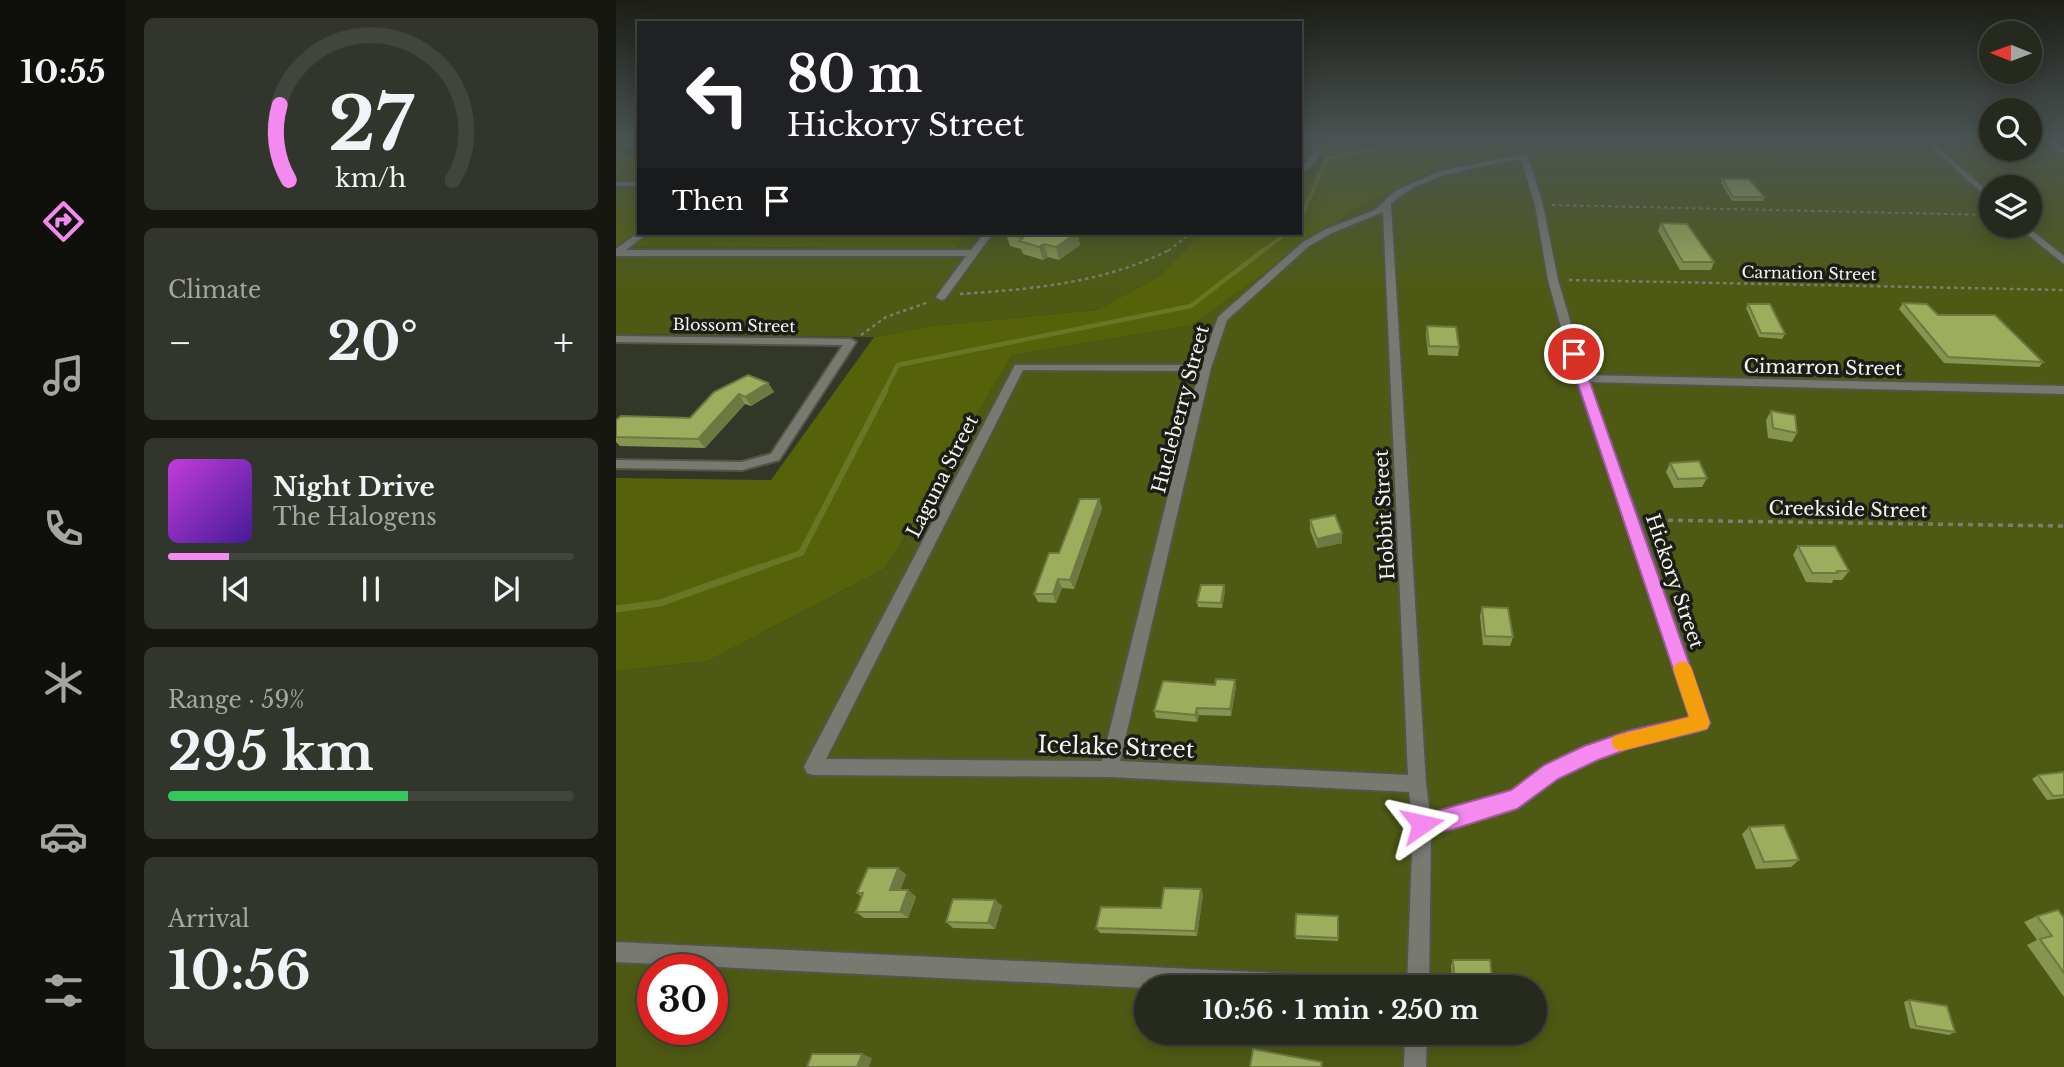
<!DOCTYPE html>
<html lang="en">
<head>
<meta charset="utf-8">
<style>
  body { margin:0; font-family:"Libre Baskerville",serif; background:#32352b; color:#f1f3f6; height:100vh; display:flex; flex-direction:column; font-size:26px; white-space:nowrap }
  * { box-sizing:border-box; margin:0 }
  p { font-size:23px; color:#a4a6a4 }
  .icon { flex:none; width:38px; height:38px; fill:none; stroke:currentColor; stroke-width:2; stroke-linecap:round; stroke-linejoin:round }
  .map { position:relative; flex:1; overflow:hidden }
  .details { display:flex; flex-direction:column; gap:18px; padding:18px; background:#151710; width:490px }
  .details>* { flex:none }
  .hud { position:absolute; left:21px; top:21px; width:665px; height:214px; border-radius:0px; box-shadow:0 4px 18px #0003,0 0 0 2px #42453c; background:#202124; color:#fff; overflow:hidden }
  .needle { width:46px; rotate:271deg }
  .tools { position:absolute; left:1363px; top:21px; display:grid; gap:14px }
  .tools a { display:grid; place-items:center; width:63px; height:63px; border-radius:50%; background:#26291e; box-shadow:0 4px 18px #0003,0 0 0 2px #42453c; font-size:35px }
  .speed { position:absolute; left:21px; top:954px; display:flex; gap:14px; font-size:35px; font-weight:700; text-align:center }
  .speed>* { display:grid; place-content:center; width:91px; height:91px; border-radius:50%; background:#26291e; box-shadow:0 4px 18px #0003,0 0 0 2px #42453c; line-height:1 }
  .speed .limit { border:10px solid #d22; background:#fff; color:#111 }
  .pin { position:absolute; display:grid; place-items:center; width:60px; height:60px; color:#fff; margin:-30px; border:4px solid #fff; border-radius:50%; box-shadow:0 2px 7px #0007 }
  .me { position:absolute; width:77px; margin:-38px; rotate:79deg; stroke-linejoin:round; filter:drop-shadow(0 0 5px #0008) }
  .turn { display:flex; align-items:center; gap:24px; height:147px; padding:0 35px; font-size:32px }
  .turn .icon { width:91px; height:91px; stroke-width:2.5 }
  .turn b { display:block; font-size:49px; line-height:60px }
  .then { display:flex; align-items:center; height:66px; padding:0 35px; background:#0003; gap:14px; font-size:26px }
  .big { font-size:52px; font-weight:700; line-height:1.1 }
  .details .tile { flex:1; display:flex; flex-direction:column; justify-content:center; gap:10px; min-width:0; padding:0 24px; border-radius:10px; background:#32352b }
  .details .dial { align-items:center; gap:0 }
  .dial svg { height:182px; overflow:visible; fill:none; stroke:#42453c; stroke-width:7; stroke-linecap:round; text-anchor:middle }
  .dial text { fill:#f1f3f6; stroke:none }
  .song { display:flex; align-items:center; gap:21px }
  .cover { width:84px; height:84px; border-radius:10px; background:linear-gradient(135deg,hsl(290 70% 55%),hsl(260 70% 35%)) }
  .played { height:7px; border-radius:4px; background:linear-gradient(90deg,#f489ef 15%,#42453c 15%) }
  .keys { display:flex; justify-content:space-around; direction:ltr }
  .heat { display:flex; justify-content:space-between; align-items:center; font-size:38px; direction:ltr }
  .charge { height:10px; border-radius:5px; background:linear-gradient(90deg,#34c759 59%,#42453c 0) }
  .trip { position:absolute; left:518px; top:975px; width:413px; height:70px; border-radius:35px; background:#26291e; box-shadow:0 4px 18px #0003,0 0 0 2px #42453c; font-weight:700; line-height:70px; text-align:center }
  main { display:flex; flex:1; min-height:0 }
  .tab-bar { display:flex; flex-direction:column; width:126px; justify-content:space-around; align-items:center; background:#0f100c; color:#a4a6a4 }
  .tab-bar .icon { width:49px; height:49px }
  .tab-bar .on { color:#f489ef }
  .tab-bar b { font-size:32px; color:#f1f3f6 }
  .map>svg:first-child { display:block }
</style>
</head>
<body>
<main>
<nav class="tab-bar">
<b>10:55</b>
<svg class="icon on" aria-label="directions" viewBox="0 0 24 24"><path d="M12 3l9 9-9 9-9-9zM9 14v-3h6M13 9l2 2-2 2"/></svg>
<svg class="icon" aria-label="music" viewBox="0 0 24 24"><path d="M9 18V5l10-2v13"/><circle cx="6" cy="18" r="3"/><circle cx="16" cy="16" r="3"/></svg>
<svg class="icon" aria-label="phone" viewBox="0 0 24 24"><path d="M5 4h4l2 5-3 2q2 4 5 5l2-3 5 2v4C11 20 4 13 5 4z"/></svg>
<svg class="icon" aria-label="climate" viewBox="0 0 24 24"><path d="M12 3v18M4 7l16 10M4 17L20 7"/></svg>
<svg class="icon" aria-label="car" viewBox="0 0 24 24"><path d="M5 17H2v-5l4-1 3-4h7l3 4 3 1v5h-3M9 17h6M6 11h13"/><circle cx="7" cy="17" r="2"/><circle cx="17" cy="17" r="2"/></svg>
<svg class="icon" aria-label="filters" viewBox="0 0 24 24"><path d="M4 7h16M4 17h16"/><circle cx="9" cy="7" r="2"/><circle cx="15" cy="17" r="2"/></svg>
</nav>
<section class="details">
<div class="tile dial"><svg viewBox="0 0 100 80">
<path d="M14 69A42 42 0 1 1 86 69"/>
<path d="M14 69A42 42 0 0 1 10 36" stroke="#f489ef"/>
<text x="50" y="56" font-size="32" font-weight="700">27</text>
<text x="50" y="72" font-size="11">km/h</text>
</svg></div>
<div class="tile"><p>Climate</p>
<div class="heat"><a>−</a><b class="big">20°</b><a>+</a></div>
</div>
<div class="tile">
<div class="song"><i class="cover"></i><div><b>Night Drive</b><p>The Halogens</p></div></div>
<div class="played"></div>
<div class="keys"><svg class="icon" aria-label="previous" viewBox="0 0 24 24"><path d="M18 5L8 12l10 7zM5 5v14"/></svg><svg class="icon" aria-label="pause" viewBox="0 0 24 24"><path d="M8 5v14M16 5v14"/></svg><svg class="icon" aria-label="next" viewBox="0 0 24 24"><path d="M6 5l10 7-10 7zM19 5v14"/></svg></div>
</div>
<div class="tile"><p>Range · 59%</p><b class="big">295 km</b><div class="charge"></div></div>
<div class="tile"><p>Arrival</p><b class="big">10:56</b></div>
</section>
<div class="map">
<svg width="1448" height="1067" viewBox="0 0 1448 1067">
  <rect width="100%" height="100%" fill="#333728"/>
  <path fill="#4e5a14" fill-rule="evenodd" d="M684 138H1375L1376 149H1414V138H1448V1067H0V671L92 661 270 568 396 355 576 325 737 211 847 153 728 148 684 184V158L687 154ZM1376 187H1414V226H1376ZM37 970H96V1029H37ZM530 987H919V1032H530Z
    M351 233H586L543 276 481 310 316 326 258 337 0 334V246L339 249Z"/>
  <path fill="#556209" d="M0 138H23V142L6 153 23 156V233H351L339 249 0 246Z
    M777 139 842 141 848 153 737 211 576 325 396 355 270 568 92 661 0 671V478L155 480 258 337 316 326 481 310 543 276 586 233H684V184L728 148Z"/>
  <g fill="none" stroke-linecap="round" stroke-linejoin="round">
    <path stroke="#687726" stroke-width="3.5" d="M684 220 711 158 824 138
      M647 251 671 233"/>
    <path stroke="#687726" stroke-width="4.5" d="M268 392 282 365 575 306 649 249"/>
    <path stroke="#687726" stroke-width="6" d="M140 569 185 553 269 391"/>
    <path stroke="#687726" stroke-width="7" d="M0 609 44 603 145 567"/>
    <defs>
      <path id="minor" d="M693 138H700L704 153 696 166 684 173V167C696 159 699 151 693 138Z
        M1305 138H1312L1376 195V202Z
        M1423 138H1431L1448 149V154Z
        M908 154 912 156 927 205 942 280 970 375 1448 386V394L972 382 1023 519 1094 723 1091 728 1085 731C1037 742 984 751 941 778 929 786 919 796 908 805L901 808 838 827 815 831 813 987H791L797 824 793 792 493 777 197 775 191 773 188 767 191 761 399 365H585L602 317 687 242 710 229 759 210 779 191 824 171ZM905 159 919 205 932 280 959 378 1009 519 1075 718 1012 732 975 745 929 766 896 792 838 809 814 813 810 784 775 204C808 173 862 168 905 159ZM767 212 792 775 504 761 595 368 611 320 693 246 716 233ZM407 370 583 371 486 761 210 759Z
        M0 182H23V186H0Z
        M1401 226H1410L1448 256V264Z
        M23 232 32 233 10 250H355L368 233H377L329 299 325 300 320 297 350 256H0V249Z
        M0 336 235 339 240 342 163 460 126 470 0 468V460L126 462 155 454 227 345 0 342Z
        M0 942 723 976 731 979 734 987 530 988 0 962Z
        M789 1032H811L810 1067H788Z"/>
    </defs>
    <use href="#minor" stroke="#525647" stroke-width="4"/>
    <path stroke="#7b7e71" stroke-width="2" stroke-dasharray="3.5 3.5" stroke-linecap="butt" d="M918 149 934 138
      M936 205 1376 215
      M552 251 575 233"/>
    <path stroke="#7b7e71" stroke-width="2.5" stroke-dasharray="3.5 3.5" stroke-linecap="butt" d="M953 280 1448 290
      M344 294C417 289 489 283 555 249
      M245 335 270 317 313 302"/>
    <path stroke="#7b7e71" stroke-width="3.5" stroke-dasharray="5 5" stroke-linecap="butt" d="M1032 520 1448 526"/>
    <use href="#minor" fill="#787a72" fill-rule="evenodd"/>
  </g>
  <path fill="#869550" d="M1106 179 1148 197 1147 201H1116L1105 183Z
    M1045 223 1098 262 1095 270H1064L1042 231Z
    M461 233 464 245 443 260 432 257 427 260 407 254 405 249 394 246 390 234Z
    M1287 303 1322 315 1427 362 1423 367 1328 363 1283 309Z
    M1132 304 1169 334 1166 339 1143 337 1130 308Z
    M811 326 843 347 842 356 812 355 810 335Z
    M152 383 158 392 135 406 129 404 89 448 4 446 0 442V420L74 418 98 392Z
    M1155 411 1181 433 1176 442 1152 438 1150 420Z
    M1054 463 1091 478 1086 487 1058 488 1050 472Z
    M483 499 486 508 458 589 446 588 440 603 422 602 418 594 443 553Z
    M694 520 726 533V543L701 548 694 530Z
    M1182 546 1233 571 1226 580H1217L1216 583 1190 582 1177 555Z
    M609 590 606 608 582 607 581 602Z
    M866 607 897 637 894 646 867 645 864 616Z
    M599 685 620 687 615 716 583 715 581 722 540 718 538 711Z
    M1448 772V798L1431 800 1416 779 1422 775Z
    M1133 827 1183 860 1175 867 1140 869 1126 834Z
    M282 868 290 875 284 890H292L300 897 292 918H248L240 912 246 897 241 893Z
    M587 894 581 936 484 933 480 928Z
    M379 900 386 906 379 929 337 928 330 922Z
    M722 916V941L680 939 679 936Z
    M1421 916 1448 918V997L1411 945 1421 940 1408 922Z
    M837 960 877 987H836L835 965Z
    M1293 1000 1339 1032 1333 1035 1294 1028 1288 1002Z"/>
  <path fill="#6d7941" d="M461 233 464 245 443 260 440 247Z
    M428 244 432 257 427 260 423 247Z
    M152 383 158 392 135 406 129 397Z
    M123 394 129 404 89 448 82 439Z
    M483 499 486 508 458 589 454 580Z
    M726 533V543L701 548V539Z
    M442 579 446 588 440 603 437 594Z
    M608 585 609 590 606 608 605 603Z
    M619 680 620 687 615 716 614 709Z
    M581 708 583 715 581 722 579 715Z
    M282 868 290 875 282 897 274 890Z
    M585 889 587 894 581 936 579 931Z
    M292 890 300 897 292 918 284 912Z
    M379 900 386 906 379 929 372 923Z
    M246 1054 256 1058 253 1067H241Z"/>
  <path fill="#9cad5d" stroke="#6d7941" stroke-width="2" d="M1106 179H1133L1148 197H1117Z
    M1045 223 1071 224 1098 262H1067Z
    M393 233H461L440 247 428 244 423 247 403 241 407 238 390 234Z
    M1287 303 1311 304 1322 315H1379L1427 362 1332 357Z
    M1132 304H1154L1169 334 1145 333Z
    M811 326 840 327 843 347 813 346Z
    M132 375 152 383 129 397 123 394 82 439 0 437V420L5 416 74 418 98 392Z
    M1155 411 1179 415 1181 433 1157 428Z
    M1083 461 1091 478 1062 479 1054 463Z
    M464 499H483L454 580 442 579 437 594H418L433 553H443Z
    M719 515 726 533 701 539 694 520Z
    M1182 546H1219L1233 571H1221L1222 573H1196Z
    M585 585H608L605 603 581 602Z
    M866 607 892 608 897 637 869 636Z
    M600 679 619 680 614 709 581 708 579 715 538 711 547 681 599 685Z
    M1448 772V795L1437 796 1422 775Z
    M1168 825 1183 860 1148 862 1133 827Z
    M252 868H282L274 890H292L284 912H240L247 893H241Z
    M548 888 585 889 579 931 480 928 485 907 545 908Z
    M337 899 379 900 372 923 330 922Z
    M1442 910 1448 918V973L1424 939 1436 936 1421 916Z
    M680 914 722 916V938L679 936Z
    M837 960H874L877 987H839Z
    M1293 1000 1331 1006 1339 1032 1300 1026Z
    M637 1049 706 1062 705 1067H634Z
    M196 1054H246L241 1067H191Z"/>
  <linearGradient id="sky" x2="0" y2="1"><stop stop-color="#1c1e16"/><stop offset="0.48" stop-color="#4a5353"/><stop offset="1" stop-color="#4a5353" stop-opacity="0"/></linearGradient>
  <rect width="1448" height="287" fill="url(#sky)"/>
  <path fill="#f489ef" stroke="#9f599b" stroke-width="2" d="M958 350 964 354 1094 723 1091 729 1084 731 1012 749 982 760 942 779 901 809 838 829 806 835 799 832 796 824 799 817 895 790 928 765 968 746 1012 731 1073 717 952 354Z"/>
  <path fill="#f59e0b" d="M1066 661 1073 664 1076 669 1094 723 1091 729 1005 751 998 748 995 742 998 736 1073 717 1057 669 1060 664Z"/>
  <g text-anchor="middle" stroke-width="7" stroke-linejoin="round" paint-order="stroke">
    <g font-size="16" fill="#f3f6ec" stroke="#1b1d16">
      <text transform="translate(1193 273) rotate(1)" y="6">Carnation Street</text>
      <text transform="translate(118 325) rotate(1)" y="6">Blossom Street</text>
    </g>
    <g font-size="19" fill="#f3f6ec" stroke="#1b1d16">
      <text transform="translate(1207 367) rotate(1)" y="7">Cimarron Street</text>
      <text transform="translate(564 409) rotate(-75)" y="7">Hucleberry Street</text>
      <text transform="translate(326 476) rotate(-63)" y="7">Laguna Street</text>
      <text transform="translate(1232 509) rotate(1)" y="7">Creekside Street</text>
      <text transform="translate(768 515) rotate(-93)" y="7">Hobbit Street</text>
      <text transform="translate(1059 581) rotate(71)" y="7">Hickory Street</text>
    </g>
    <g font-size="23" fill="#f3f6ec" stroke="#1b1d16">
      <text transform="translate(500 747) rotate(2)" y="8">Icelake Street</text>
    </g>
  </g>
</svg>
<div class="tools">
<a><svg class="needle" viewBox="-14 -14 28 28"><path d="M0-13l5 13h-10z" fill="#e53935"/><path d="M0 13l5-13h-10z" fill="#a4a6a4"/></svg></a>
<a><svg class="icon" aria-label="search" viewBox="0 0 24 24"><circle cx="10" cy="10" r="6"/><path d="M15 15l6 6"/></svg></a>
<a><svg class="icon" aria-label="layers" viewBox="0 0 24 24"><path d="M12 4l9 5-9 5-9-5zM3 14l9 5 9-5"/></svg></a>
</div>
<div class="speed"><div class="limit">30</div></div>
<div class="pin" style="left:958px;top:354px;background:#d93025"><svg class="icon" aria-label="arrive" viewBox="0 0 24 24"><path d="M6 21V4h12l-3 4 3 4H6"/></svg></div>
<svg class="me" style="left:806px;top:824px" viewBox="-20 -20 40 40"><path d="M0-17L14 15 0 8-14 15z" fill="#f489ef" stroke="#fff" stroke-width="4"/></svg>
<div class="trip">10:56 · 1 min · 250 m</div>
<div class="hud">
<div class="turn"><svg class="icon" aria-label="left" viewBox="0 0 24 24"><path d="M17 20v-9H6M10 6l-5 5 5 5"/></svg><div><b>80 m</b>Hickory Street</div></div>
<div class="then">Then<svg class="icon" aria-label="arrive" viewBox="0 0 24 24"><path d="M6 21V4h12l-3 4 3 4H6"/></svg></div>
</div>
</div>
</main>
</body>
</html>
